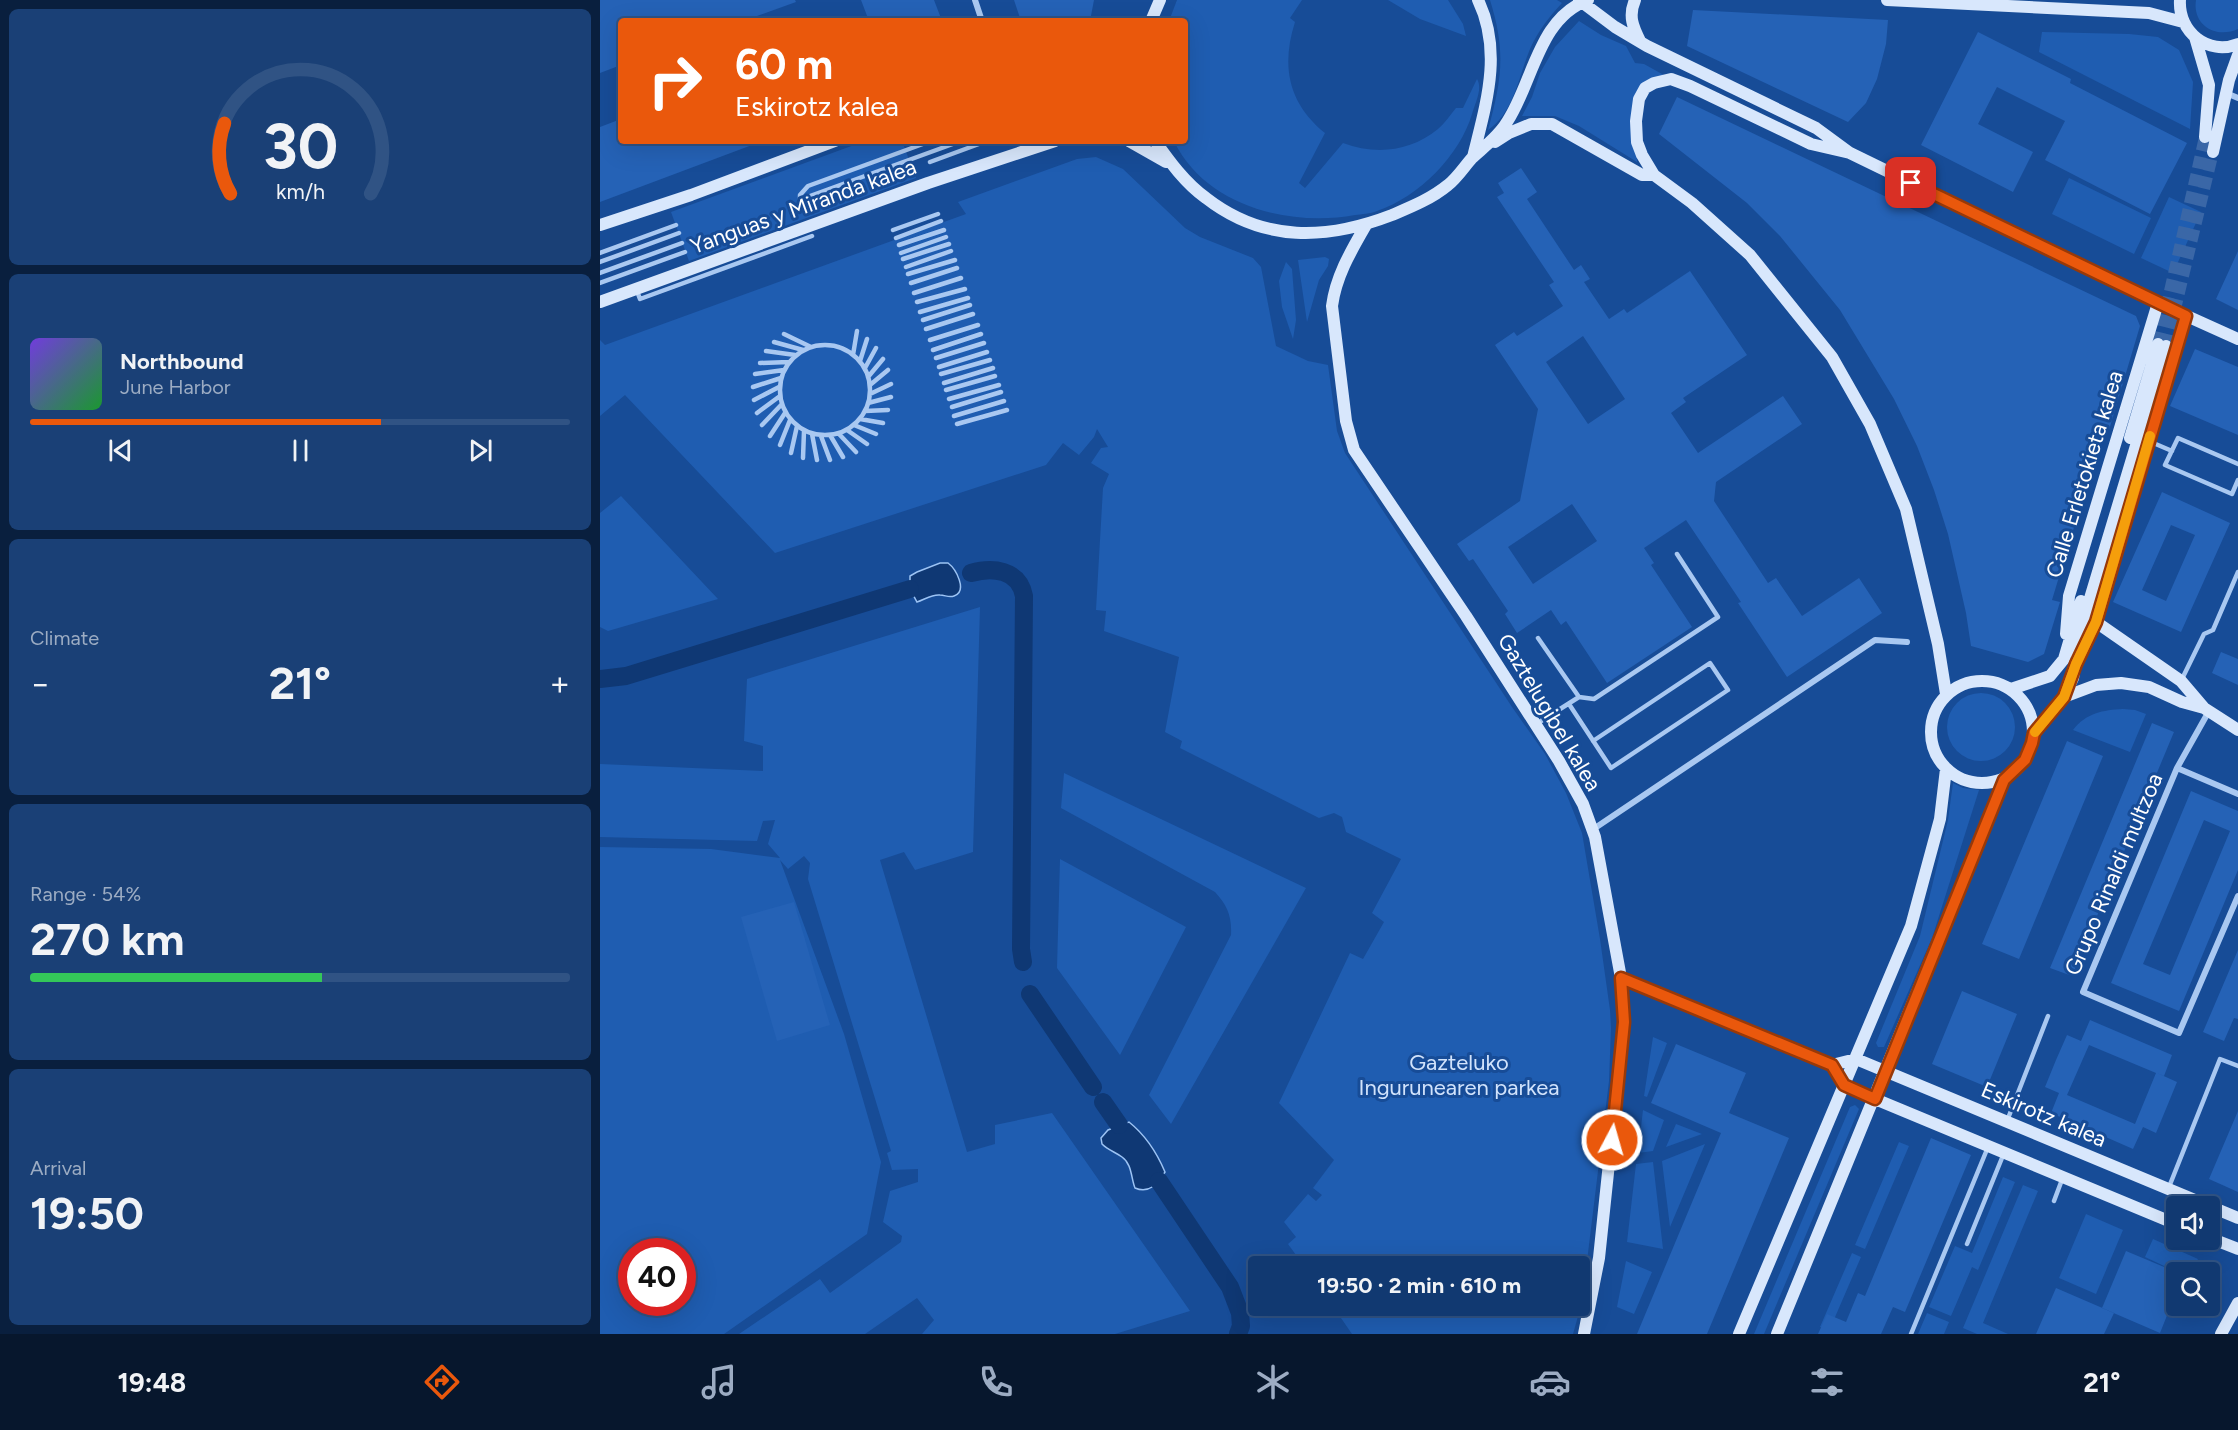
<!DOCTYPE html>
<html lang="en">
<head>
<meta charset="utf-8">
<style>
  body { margin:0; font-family:Figtree,sans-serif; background:#1a4076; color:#f1f3f6; height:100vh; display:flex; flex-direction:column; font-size:22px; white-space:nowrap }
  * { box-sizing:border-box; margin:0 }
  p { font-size:20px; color:#9cacc3 }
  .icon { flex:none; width:33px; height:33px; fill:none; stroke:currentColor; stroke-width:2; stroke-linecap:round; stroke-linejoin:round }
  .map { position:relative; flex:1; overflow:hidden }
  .details { display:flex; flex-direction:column; gap:9px; padding:9px; background:#091f3e; width:600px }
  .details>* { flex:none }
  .hud { position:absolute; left:18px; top:18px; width:570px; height:126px; border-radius:6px; box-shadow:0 6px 24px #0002,0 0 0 2px #305384; background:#ea580c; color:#fff; overflow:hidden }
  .buttons { position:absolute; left:1566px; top:1196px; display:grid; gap:12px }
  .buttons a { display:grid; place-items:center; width:54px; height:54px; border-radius:6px; background:#113971; box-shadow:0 6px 24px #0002,0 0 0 2px #305384; font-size:30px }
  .speed { position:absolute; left:18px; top:1238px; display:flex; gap:12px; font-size:30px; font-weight:700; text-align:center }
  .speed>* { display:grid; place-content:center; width:78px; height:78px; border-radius:50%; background:#113971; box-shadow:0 6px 24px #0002,0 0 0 2px #305384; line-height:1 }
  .speed .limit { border:9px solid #d22; background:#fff; color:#111 }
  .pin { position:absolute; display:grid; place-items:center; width:51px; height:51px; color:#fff; margin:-26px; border-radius:12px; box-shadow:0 3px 9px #0006 }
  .me { position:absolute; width:66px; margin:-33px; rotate:6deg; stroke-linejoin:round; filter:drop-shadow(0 0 4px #0008) }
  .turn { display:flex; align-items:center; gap:21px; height:126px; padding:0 18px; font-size:27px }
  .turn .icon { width:78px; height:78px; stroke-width:2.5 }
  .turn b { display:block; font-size:42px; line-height:51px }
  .big { font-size:45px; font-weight:700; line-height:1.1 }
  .details .widget { flex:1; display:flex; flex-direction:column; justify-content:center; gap:9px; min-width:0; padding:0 21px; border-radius:9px; background:#1a4076 }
  .details .dial { align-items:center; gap:0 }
  .dial svg { height:156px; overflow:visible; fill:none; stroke:#305384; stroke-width:7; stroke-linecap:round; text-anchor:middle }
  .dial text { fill:#f1f3f6; stroke:none }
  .song { display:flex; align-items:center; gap:18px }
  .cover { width:72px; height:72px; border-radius:9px; background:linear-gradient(135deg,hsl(260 70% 55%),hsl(130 70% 35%)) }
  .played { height:6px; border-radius:3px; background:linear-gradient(90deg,#ea580c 65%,#305384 65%) }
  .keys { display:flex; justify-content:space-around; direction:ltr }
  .heat { display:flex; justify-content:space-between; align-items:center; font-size:33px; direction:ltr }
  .charge { height:9px; border-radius:4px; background:linear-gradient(90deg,#34c759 54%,#305384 0) }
  .trip { position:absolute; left:648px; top:1256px; width:342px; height:60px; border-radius:6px; background:#113971; box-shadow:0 6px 24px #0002,0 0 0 2px #305384; font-weight:700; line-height:60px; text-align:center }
  .tab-bar { display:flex; height:96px; justify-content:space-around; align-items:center; background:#07172d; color:#9cacc3 }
  .tab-bar .icon { width:42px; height:42px }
  .tab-bar .selected { color:#ea580c }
  .tab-bar b { font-size:27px; color:#f1f3f6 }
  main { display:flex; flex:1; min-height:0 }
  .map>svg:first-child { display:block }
</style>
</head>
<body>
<main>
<section class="details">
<div class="widget dial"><svg viewBox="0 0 100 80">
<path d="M14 69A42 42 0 1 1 86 69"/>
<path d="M14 69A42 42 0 0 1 11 33" stroke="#ea580c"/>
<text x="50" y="56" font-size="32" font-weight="700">30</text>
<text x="50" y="72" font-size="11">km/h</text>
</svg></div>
<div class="widget">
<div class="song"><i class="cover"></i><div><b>Northbound</b><p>June Harbor</p></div></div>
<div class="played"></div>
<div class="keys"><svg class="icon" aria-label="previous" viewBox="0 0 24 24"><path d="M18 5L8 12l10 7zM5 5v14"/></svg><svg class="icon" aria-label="pause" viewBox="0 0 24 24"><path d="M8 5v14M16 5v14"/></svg><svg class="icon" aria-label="next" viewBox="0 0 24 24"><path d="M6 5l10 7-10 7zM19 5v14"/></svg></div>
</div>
<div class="widget"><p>Climate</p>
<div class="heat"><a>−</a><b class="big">21°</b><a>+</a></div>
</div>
<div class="widget"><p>Range · 54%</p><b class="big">270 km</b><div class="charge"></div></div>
<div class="widget"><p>Arrival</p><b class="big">19:50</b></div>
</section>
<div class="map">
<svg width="1638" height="1334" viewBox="0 0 1638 1334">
  <rect width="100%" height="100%" fill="#174c97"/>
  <path fill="#1f5db1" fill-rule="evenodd" d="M577 0H702L690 18 695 22C681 66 688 103 725 133L699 183 705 188 743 143C775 155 810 152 838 129 845 123 850 115 856 108H863L877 79C883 89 875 103 872 114 860 155 819 197 777 211 770 214 762 214 755 215 689 227 605 206 574 141H585V21H569Z
    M788 0H848L863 24 866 36 820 19Z
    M890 0H957L962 3C949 17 938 31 930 49 919 75 914 113 888 130 902 79 906 51 890 0Z
    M1596 0H1638V29C1616 39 1592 25 1596 0Z
    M979 21 1001 35 1026 46 1035 63 1044 64 1071 79 1039 99 1036 121 1037 162 979 126 955 116H922L932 97 940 73 955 47Z
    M1442 32 1529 34 1558 37 1579 50 1593 82 1590 129 1439 52Z
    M265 141H302L316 178 89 261 71 212Z
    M496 157 523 169 585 228 600 237 653 258 661 267 676 346 708 361 728 365 737 431 745 453 912 707 945 754 966 793 982 833 1000 939 1010 1010 1011 1028 1009 1081 982 1302 973 1334H752L732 1305H980V1266H704L688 1244 696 1237 684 1222 708 1194 716 1201 722 1195 713 1188 734 1160 679 1103 750 953 763 959 784 922 772 913 801 859 746 832 742 817 734 813 719 818 580 748 582 741 565 732 579 657 504 631 506 611 496 610 503 488 509 474 491 463 501 448 508 447 497 429 494 437 479 455 463 443 446 465 175 553 25 395 0 416V340L5 345 366 214 358 202 477 159Z
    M1469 178 1551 218 1534 254 1452 214Z
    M1569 197 1601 212 1573 273 1541 258Z
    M725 257 729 259 728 266 719 280 707 322 698 260Z
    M686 262 692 269 696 320 693 339 682 307 679 281Z
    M21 496 118 599 8 631 0 627V513Z
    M380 607 373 852 315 870 304 852 280 860 367 1152 395 1144V1125L452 1113 590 1311 515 1334H322L334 1320 317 1298 265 1334H139L220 1279 230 1293 301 1242 302 1236 283 1222 290 1191 318 1182V1169L292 1170 287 1153 291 1151 208 879 210 863 204 856 188 869 180 860 244 1034 281 1162 267 1234 124 1334H0V847L111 849 180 858 168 844 175 820 163 821 157 841 0 837V764L163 771V746L144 741 147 679ZM32 1251H82V1302H32Z
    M1347 727a34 34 0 1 1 68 0a34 34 0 1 1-68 0Z
    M1523 709 1535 710 1546 714 1530 752 1473 730C1486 713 1503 710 1523 709Z
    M464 773 706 888 571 1124 549 1095 631 935C632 916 627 905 615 892L461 808Z
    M1353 783 1363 788 1379 790 1332 938 1284 1047H1278L1276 1043 1320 936 1348 820Z
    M460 859 586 927 520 1055 457 968Z
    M1053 1037 1067 1043 1047 1097 1044 1096Z
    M1255 1105 1259 1109 1164 1334H1154L1250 1107Z
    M1043 1110 1064 1120 1053 1151 1038 1153Z
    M1076 1124 1102 1134 1066 1147Z
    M1299 1142 1309 1146 1265 1249 1255 1245Z
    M1105 1144 1070 1227 1062 1161Z
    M1053 1162 1063 1249 1027 1242 1036 1164Z
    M1403 1177 1415 1182 1378 1270 1372 1267 1351 1316 1329 1307 1355 1246 1372 1253Z
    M1423 1185 1438 1191 1383 1323 1408 1334H1377L1363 1328Z
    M1486 1214 1523 1230 1496 1294 1459 1278Z
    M1553 1239 1598 1259 1592 1272H1577L1545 1257Z
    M1252 1253 1261 1257 1229 1331 1220 1327Z
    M1026 1261 1052 1272 1034 1314 1017 1307Z
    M1327 1313 1349 1322 1344 1334H1318Z"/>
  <path fill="#0f3874" stroke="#9cc3f4" stroke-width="1.5" d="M340 563H348C356 569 368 591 354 596 349 598 345 595 340 595 332 594 324 600 317 602L310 589V576L317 572Z
    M529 1122C544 1134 557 1153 565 1172 558 1184 549 1194 535 1188 531 1178 532 1164 522 1157 515 1152 508 1150 502 1144L501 1138 508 1130Z"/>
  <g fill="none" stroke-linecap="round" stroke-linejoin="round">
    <path stroke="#0f3874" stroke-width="18" d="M371 573C392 567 419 569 424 596L421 949 423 962
      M0 679 26 676 310 589
      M430 994 493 1087
      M503 1102 519 1125
      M559 1181 630 1287 640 1313 641 1326 638 1334"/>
  </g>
  <path fill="#2562b6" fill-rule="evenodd" d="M0 0H195L196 2 143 21H21V65L0 73Z
    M261 0H334L342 21H269Z
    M414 0H494L490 21H421Z
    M1093 10 1288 20 1286 44 1277 79 1266 103 1248 122 1087 46Z
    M1378 32 1471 79 1470 83 1587 143 1550 214 1445 160 1465 121 1397 87 1378 124 1433 152 1413 192 1321 145Z
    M1077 97 1536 316 1540 326 1509 430 1496 426 1471 512 1478 514 1452 600 1460 602 1444 654 1428 662 1371 646 1366 613 1348 534 1334 490 1317 446 1294 399 1240 310 1180 236 1147 203 1059 134Z
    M21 119V141L160 142 0 202V127Z
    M921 168 937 192 927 199 974 270 981 265 990 279 984 282 1009 319 1024 309 1027 313 1090 271 1147 355 1083 398 1086 402 1071 413 1098 453 1183 396 1202 424 1116 482 1114 501 1168 583 1176 578 1202 616 1259 578 1282 613 1187 677 1138 603 1141 602 1086 520 1044 548 1054 563 1051 565 1092 627 1007 683 966 621 961 625 951 610 917 633 905 614 908 611 873 559 869 561 857 544 920 501 938 409 895 345 914 332 917 336 963 306 949 285 954 282 897 197 904 193 898 183ZM983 336 1025 399 988 424 946 362ZM972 504 997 541 933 584 908 547Z
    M1638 251V310L1616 299Z
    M1595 349 1638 367V435L1570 406Z
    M1562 492 1630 523 1581 632 1513 602ZM1571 525 1595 535 1566 601 1542 590Z
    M1621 652 1638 659V685L1612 673Z
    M1552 723 1574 732 1472 976 1450 968Z
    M1467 741 1503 756 1419 959 1382 944Z
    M1591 791 1638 811V870L1579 1011 1511 983ZM1604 820 1630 831 1570 975 1543 964Z
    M194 902 230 1025 177 1041 141 917Z
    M1638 950V1019L1634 1018 1624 1041 1603 1032Z
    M1362 991 1417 1014 1387 1087 1332 1064Z
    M1490 1020 1572 1055 1564 1076 1557 1073 1577 1082 1568 1104 1556 1133 1543 1127 1533 1149 1451 1113 1459 1093 1445 1087 1456 1060 1467 1035 1481 1041ZM1489 1045 1556 1073 1535 1124 1467 1095Z
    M1076 1044 1146 1073 1129 1113 1189 1138 1107 1334H1037L1121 1133 1051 1103Z
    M1638 1111V1192L1609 1179Z
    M1331 1138 1371 1155 1305 1312 1293 1307 1281 1334H1218L1227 1314 1246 1322 1258 1293 1265 1296Z
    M1526 1251 1576 1272V1293L1560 1333 1502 1308Z
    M1456 1288 1514 1313 1504 1334H1436Z"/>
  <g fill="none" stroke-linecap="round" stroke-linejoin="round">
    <path stroke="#3a67a7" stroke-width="12" stroke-dasharray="12 6" stroke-linecap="butt" d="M1558 344 1605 137
      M1566 346 1613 152"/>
    <path stroke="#a9c8f1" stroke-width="4.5" d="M330 162 387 141
      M210 196 361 141
      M200 200V195L208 186 331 141
      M293 230 338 214
      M296 238 341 221
      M299 245 344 230
      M0 253 76 225
      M301 253 346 237
      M303 259 349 244
      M0 262 79 233
      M306 267 351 251
      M0 273 82 243
      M308 274 355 260
      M0 283 85 252
      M311 283 357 268
      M37 291 40 299 212 236
      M314 293 361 278
      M317 302 365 289
      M320 312 368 298
      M323 320 370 305
      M326 329 373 314
      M184 334 211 347
      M330 340 378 325
      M174 342 203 350
      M180 390a45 45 0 1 1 90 0a45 45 0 1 1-90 0Z
      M333 350 381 334
      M166 351 195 355
      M253 355 257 331
      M336 358 384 343
      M260 361 267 339
      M160 363 189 362
      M339 367 387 352
      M265 368 276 348
      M155 374 184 370
      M341 374 390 360
      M268 377 283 359
      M344 383 393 368
      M270 385 288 370
      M153 387 181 378
      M346 390 395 376
      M270 394 291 384
      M349 399 399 385
      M154 400 179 387
      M268 403 291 397
      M352 407 401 392
      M265 411 288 410
      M157 413 180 396
      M354 416 404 401
      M260 419 283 423
      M357 424 407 410
      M162 425 182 404
      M254 425 276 434
      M247 430 267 444
      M212 434 217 460
      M239 434 256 452
      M230 435 243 457
      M170 436 185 413
      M221 436 230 460
      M1551 442 1572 451
      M180 445 190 420
      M191 453 197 426
      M203 458 204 431
      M1638 464 1578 438 1565 465 1632 494 1638 480
      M1582 679 1604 634 1613 630 1638 572
      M979 697 994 699 1118 617 1077 554
      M969 704 1011 768 1128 690 1110 663 993 741
      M938 723 979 697 938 638
      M1407 1121 1448 1016
      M1569 1187 1620 1059 1638 1066
      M1454 1201 1463 1177
      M1367 1244 1404 1153
      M1311 1334 1388 1147"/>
    <path stroke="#a9c8f1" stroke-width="6" d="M375 0 382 21
      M1626 93 1638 98
      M1609 711 1577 768 1483 992 1579 1033 1638 896
      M1577 768 1638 794
      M992 830 1275 640 1307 642"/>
    <path stroke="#d8e7fc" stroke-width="12" d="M979 0 1015 27 1047 46 1216 128 1250 153 1558 303 1638 339
      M1035 0C1028 16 1033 27 1040 41
      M1287 0 1549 13 1583 22
      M1580 0C1578 32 1608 56 1638 44
      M551 21 560 0
      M1595 37 1609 85 1605 137
      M529 141 566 162
      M555 141C570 162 585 183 606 198 664 243 727 240 792 215 811 207 831 199 848 185 857 178 864 167 872 158 884 147 899 136 907 122 933 83 938 18 988 0
      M895 142 909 133 931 124H952L1042 175H1054
      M1613 152 1629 80 1638 55
      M1250 153 1211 144 1090 86 1071 79 1054 83 1045 88 1039 99 1036 121 1037 142 1042 155 1054 175 1092 203 1150 255 1232 357 1270 424 1306 509 1338 644 1346 694
      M873 157C886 104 903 52 878 0
      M0 225 91 195 235 141
      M766 225C751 251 736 276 732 306L746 421 754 450 866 616 959 761 983 804 995 837 1021 978 1024 1021 999 1258 984 1334
      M0 302 328 183 455 141
      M1530 438 1558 344
      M1496 622 1581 681 1604 708
      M1466 634 1469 596 1558 303
      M1484 647 1496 622 1586 316
      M1331 732a51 51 0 1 1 102 0a51 51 0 1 1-102 0Z
      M1411 689 1450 676 1464 659 1481 601
      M1464 697 1496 685 1521 683 1549 687 1582 702 1604 708 1638 730
      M1434 733 1464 697 1473 678 1485 615 1566 346
      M1021 978 1232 1065 1256 1059 1638 1218
      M1232 1065 1244 1085 1275 1099 1576 1224
      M1610 1238 1638 1249
      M1139 1334 1311 926 1340 819 1346 769
      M1177 1334 1404 780
      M1621 1334 1638 1303"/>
  </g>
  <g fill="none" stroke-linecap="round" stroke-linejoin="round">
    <defs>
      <path id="route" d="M1012 1140 1024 1022 1021 978 1232 1065 1244 1085 1275 1099 1404 780 1425 760 1432 743 1434 733 1464 697 1476 664 1496 622 1586 316 1311 183"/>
    </defs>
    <use href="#route" stroke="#983908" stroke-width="15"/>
    <use href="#route" stroke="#ea580c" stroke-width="10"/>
    <path stroke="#f59e0b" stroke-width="10" d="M1435 732 1464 697 1476 664 1496 622 1550 436"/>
  </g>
  <g text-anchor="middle" stroke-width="6" stroke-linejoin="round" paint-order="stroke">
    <g font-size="22" fill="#fff" stroke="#174c97">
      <text transform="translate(203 206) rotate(-20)" y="8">Yanguas y Miranda kalea</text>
      <text transform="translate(1484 474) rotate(-73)" y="8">Calle Erletokieta kalea</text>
      <text transform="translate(950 712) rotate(59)" y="8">Gaztelugibel kalea</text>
      <text transform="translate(1513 874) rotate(-67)" y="8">Grupo Rinaldi multzoa</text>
      <text transform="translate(1444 1114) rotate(23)" y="8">Eskirotz kalea</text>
    </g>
    <g font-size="22" fill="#d1e3fc" stroke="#174c97">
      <text x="859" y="1070">Gazteluko<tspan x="859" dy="25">Ingurunearen parkea</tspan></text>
    </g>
  </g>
</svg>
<div class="buttons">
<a><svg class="icon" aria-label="sound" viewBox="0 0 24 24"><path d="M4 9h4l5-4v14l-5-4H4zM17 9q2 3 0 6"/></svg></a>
<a><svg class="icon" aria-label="search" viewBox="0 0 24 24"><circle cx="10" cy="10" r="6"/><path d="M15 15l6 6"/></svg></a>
</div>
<div class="speed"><div class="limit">40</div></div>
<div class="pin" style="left:1311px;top:183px;background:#d93025"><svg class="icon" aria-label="arrive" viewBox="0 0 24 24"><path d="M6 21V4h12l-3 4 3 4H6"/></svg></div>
<svg class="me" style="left:1012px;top:1140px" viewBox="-20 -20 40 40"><circle r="17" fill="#ea580c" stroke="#fff" stroke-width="3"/><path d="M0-11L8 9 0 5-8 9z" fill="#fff"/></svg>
<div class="trip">19:50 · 2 min · 610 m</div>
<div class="hud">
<div class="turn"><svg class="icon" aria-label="right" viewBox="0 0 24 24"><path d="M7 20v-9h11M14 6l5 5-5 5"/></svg><div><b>60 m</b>Eskirotz kalea</div></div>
</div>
</div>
</main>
<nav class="tab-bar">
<b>19:48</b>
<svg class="icon selected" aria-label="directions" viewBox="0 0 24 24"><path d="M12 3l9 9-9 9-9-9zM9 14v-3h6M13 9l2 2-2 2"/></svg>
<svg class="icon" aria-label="music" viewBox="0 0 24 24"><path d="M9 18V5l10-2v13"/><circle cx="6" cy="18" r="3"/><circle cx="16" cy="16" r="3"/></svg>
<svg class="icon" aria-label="phone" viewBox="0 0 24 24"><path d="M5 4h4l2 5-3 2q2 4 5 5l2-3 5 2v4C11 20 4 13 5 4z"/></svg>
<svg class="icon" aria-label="climate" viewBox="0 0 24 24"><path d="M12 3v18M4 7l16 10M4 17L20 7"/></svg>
<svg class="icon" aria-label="car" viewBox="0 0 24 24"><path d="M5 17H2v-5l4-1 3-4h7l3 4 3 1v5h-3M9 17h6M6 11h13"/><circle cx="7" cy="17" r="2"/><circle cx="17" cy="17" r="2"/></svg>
<svg class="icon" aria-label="filters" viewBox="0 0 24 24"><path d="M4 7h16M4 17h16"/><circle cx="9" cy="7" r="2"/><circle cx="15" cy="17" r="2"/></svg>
<b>21°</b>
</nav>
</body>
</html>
